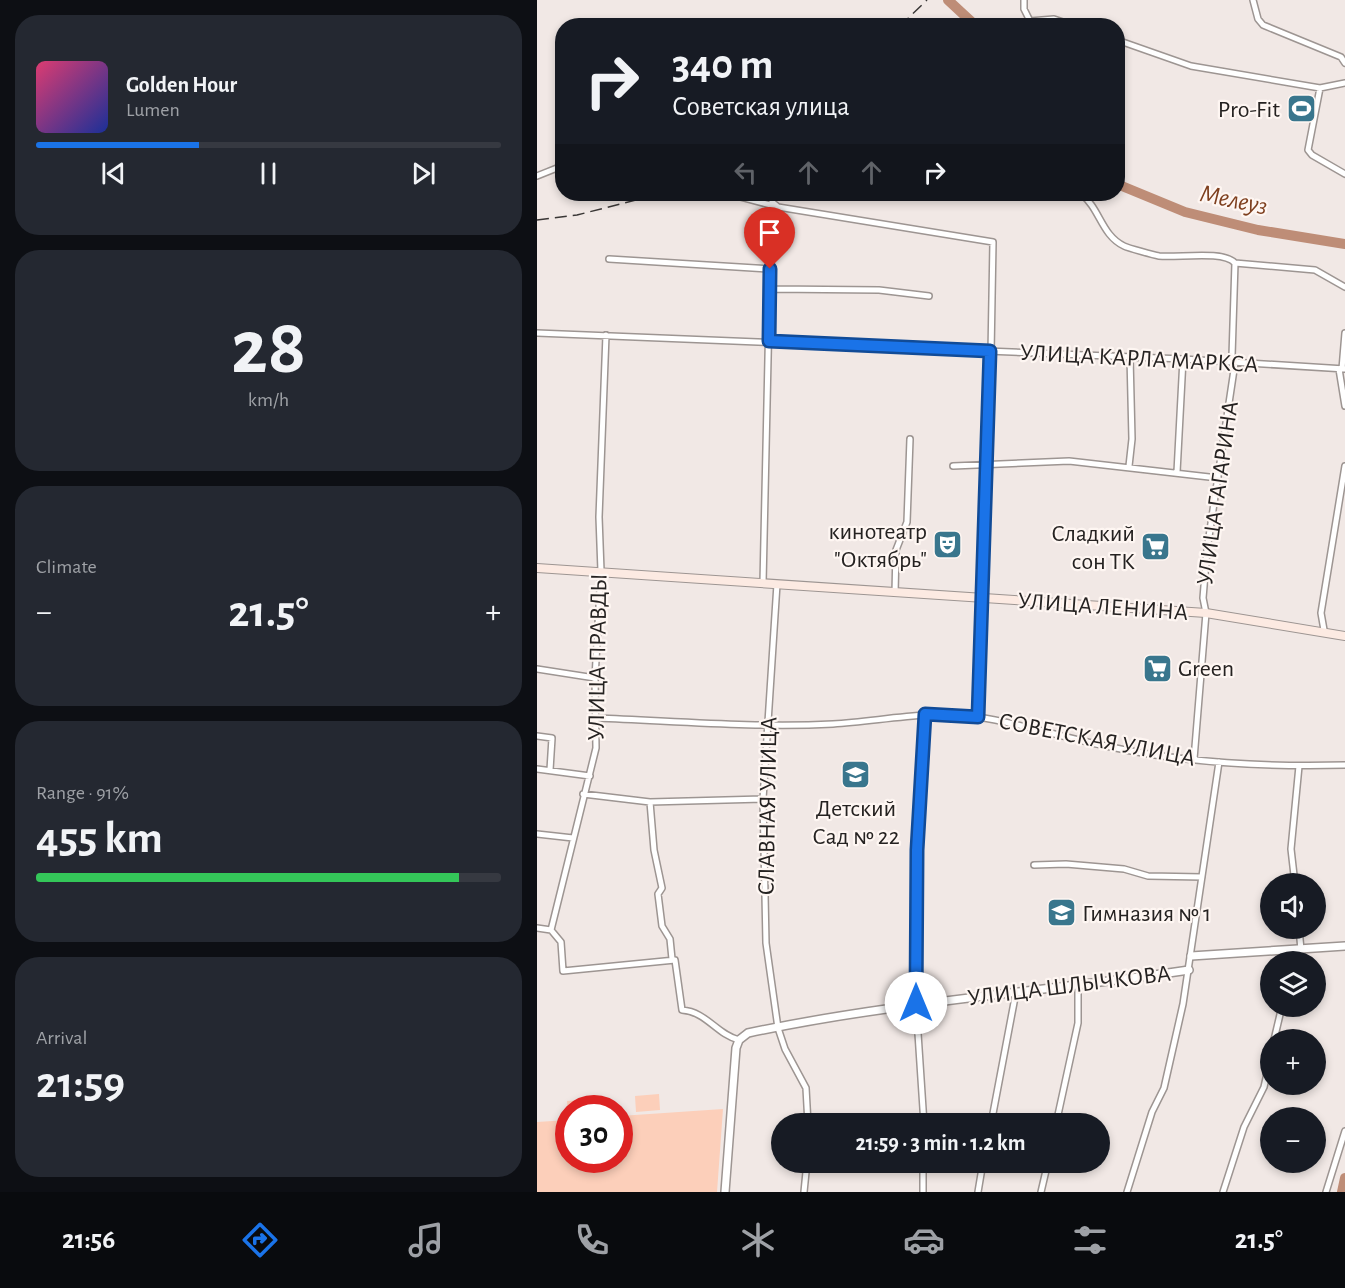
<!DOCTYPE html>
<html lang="en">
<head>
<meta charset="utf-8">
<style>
  body { margin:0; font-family:"Alegreya Sans",sans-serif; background:#242831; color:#f1f3f6; height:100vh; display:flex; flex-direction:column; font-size:22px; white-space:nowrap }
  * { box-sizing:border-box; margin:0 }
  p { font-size:20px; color:#9ea1a6 }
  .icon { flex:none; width:33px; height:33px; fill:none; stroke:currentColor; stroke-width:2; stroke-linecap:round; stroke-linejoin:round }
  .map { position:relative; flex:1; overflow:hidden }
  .side { display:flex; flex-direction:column; gap:15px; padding:15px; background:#0d0f14; width:537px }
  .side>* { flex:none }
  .hud { position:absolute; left:18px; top:18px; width:570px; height:183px; border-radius:24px; box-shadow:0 3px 9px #0003; background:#171b24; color:#f1f3f6; overflow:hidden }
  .fabs { position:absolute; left:723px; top:873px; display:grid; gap:12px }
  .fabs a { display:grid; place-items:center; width:66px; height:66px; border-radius:50%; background:#171b24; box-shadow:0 3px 9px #0003; font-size:30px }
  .speed { position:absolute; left:18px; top:1095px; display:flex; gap:12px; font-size:30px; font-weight:700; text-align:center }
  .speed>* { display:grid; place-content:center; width:78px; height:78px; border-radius:50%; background:#171b24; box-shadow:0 3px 9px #0003; line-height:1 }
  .speed .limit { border:9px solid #d22; background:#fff; color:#111 }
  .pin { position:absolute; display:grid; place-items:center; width:51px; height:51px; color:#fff; margin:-62px -26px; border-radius:50% 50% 50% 0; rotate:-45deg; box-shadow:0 0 6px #0007 }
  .pin .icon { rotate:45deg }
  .me { position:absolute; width:66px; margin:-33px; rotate:0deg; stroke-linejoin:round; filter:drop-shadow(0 0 4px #0008) }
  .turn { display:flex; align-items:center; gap:21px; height:126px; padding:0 18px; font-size:27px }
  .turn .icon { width:78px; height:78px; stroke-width:2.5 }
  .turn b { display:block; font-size:42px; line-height:51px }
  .lanes { display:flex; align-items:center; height:57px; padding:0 18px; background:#0003; justify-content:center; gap:30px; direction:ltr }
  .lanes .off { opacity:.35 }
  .big { font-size:45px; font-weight:700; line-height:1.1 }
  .side .tile { flex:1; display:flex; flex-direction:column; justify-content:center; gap:9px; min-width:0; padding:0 21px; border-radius:24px; background:#242831 }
  .side .dial { align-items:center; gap:0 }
  .dial b { font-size:78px; line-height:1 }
  .song { display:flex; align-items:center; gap:18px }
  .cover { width:72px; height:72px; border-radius:9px; background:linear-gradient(135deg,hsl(340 70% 55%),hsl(230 70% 35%)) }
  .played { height:6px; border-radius:3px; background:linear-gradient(90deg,#1a73e8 35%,#363941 35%) }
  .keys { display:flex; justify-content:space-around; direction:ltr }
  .heat { display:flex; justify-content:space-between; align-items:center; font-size:33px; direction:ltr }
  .charge { height:9px; border-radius:4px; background:linear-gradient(90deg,#34c759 91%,#363941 0) }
  .trip { position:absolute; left:234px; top:1113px; width:339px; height:60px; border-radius:30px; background:#171b24; box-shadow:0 3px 9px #0003; font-weight:700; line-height:60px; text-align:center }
  .tab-bar { display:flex; height:96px; justify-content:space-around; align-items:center; background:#090b0e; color:#9ea1a6 }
  .tab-bar .icon { width:42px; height:42px }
  .tab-bar .current { color:#1a73e8 }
  .tab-bar b { font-size:27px; color:#f1f3f6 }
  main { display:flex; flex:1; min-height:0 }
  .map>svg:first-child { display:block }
</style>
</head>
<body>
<main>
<section class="side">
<div class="tile">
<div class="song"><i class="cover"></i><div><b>Golden Hour</b><p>Lumen</p></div></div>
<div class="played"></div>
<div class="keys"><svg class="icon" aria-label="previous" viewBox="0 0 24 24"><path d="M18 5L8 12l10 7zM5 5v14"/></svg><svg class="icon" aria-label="pause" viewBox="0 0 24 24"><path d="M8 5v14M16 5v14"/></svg><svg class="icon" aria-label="next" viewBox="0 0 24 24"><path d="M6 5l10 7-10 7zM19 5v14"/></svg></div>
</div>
<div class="tile dial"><b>28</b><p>km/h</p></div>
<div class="tile"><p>Climate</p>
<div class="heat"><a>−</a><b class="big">21.5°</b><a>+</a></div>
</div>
<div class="tile"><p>Range · 91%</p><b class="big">455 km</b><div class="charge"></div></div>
<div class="tile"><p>Arrival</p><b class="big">21:59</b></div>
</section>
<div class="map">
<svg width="808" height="1192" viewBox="0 0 808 1192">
  <rect width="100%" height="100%" fill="#f1e8e5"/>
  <path fill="#fccfba" d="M122 1094 123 1110 99 1112 98 1096Z
    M62 1099 63 1108H32L31 1117 30 1101Z
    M186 1109 180 1192H0V1122L31 1120 32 1160H82L83 1116Z"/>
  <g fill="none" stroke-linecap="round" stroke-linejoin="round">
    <path stroke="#be8d77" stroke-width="10" d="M411 0 439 26
      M580 184 648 212 721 230 808 244
      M805 1192 808 1178"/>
    <defs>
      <path id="minor" d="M487 0V9L493 21 517 19 538 26
        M716 0 721 19 726 25 804 57 808 63
        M580 40 654 66 783 88 808 83
        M783 88 771 150 775 155 808 174
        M0 176 20 168
        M192 194 241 207 456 242 452 464 444 598 441 717
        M544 194C563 208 564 235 587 246 591 248 617 255 622 256 641 258 686 250 698 263L778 270 808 287
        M72 259 233 269
        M234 289 342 290 392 296
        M0 333 646 359 808 369
        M69 335 62 517 64 571 58 678 59 748 14 930 24 942 26 971 138 960 145 1010C170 1012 179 1034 202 1040
        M802 369 808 406
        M805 369 808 333
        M416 466 532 461 681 478
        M592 466 595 439 593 357
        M640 472 646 359
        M226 583 233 269 241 207 235 202V194
        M240 584 226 799 229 943 241 1028 248 1049 269 1088 271 1124
        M358 593 359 550 370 522 373 439
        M787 630 784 613 808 466
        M0 669 58 678
        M60 718C139 721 217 728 296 724 345 721 391 710 440 717 484 723 526 738 569 746 646 763 729 767 808 765
        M0 736 15 738 13 770
        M657 759 669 613 666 598 670 550 698 363 695 356 698 263
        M0 769 53 776
        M46 794 113 802 226 799
        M113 802 117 850 125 888 121 894 125 926 133 939 135 959
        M0 834 36 838
        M497 865 529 864 587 869 611 876 665 877
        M758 884 754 849 762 766
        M0 928 14 930
        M762 928 764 950
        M755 962 757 951
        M737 1040 745 1006
        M387 1124 379 1003 380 850 388 714
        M454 1124 479 992
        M519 1124 541 1023V987
        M267 1192 270 1162
        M386 1192V1162
        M441 1192 446 1162
        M504 1192 511 1162
        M590 1192 615 1112 627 1088 646 1004 682 762
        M686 1192 707 1127 727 1087 734 1056
        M789 1192 808 1131"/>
      <path id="tertiary" d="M654 956 808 946
        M188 1192 199 1048 202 1040 211 1033C357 1002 505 992 652 970"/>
      <path id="secondary" d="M0 568 669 613 808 636"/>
    </defs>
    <use href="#minor" stroke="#9d9592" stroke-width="8"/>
    <use href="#tertiary" stroke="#9d9592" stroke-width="10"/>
    <use href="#secondary" stroke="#9d9592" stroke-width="10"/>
    <use href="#minor" stroke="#fff" stroke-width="5"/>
    <use href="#tertiary" stroke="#fff" stroke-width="7"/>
    <use href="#secondary" stroke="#fceae2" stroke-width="8"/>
    <path stroke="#3a3736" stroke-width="1.5" stroke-dasharray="12 6" stroke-linecap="butt" d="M363 26 390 0
      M0 220 40 215 123 194"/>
  </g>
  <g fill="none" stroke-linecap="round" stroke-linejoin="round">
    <defs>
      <path id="route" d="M233 269 232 341 453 351 441 717 388 714 380 850 379 1003"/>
    </defs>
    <use href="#route" stroke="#114b97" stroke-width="15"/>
    <use href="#route" stroke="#1a73e8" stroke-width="10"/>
  </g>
  <defs>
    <symbol id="stadium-square" viewBox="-11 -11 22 22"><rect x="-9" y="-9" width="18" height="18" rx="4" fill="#39768d" stroke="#fef6f2"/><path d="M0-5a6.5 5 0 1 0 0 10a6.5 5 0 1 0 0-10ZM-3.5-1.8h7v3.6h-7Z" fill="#fff"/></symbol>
    <symbol id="theatre-square" viewBox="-11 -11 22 22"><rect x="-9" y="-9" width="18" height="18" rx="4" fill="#39768d" stroke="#fef6f2"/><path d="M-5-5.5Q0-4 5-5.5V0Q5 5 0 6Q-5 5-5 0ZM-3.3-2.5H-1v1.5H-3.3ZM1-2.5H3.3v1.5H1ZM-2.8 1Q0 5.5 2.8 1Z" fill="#fff"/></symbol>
    <symbol id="supermarket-square" viewBox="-11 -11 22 22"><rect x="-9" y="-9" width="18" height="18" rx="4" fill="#39768d" stroke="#fef6f2"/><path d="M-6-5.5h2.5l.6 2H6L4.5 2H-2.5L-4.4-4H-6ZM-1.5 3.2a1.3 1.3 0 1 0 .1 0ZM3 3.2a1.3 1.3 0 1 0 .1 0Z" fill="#fff"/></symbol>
    <symbol id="school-square" viewBox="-11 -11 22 22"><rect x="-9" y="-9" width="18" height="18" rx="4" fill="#39768d" stroke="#fef6f2"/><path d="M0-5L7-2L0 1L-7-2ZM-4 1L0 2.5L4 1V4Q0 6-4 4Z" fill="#fff"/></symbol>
  </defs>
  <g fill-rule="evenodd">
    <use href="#stadium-square" x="748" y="92" width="33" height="33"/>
    <use href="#theatre-square" x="394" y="528" width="33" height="33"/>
    <use href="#supermarket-square" x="602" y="530" width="33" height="33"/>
    <use href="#supermarket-square" x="604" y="652" width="33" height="33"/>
    <use href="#school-square" x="302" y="758" width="33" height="33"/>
    <use href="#school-square" x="508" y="896" width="33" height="33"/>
  </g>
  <g text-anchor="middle" stroke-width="4.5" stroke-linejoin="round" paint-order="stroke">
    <g font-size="24" fill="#252221" stroke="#fef6f2" text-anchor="end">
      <text x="743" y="117">Pro-Fit</text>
      <text x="390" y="539">кинотеатр<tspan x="390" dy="28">"Октябрь"</tspan></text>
      <text x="598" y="541">Сладкий<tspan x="598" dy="28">сон ТК</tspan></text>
      <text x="641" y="676" text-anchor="start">Green</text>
      <text x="319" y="816" text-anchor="middle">Детский<tspan x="319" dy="28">Сад № 22</tspan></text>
      <text x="545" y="921" text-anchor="start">Гимназия № 1</text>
    </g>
    <g font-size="24" fill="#252221" stroke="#fef6f2">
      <text transform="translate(602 358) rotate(3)" y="8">УЛИЦА КАРЛА МАРКСА</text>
      <text transform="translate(680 493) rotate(-82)" y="8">УЛИЦА ГАГАРИНА</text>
      <text transform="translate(566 606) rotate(4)" y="8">УЛИЦА ЛЕНИНА</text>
      <text transform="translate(60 657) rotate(-89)" y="8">УЛИЦА ПРАВДЫ</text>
      <text transform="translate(560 739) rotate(11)" y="8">СОВЕТСКАЯ УЛИЦА</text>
      <text transform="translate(230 806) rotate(-89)" y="8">СЛАВНАЯ УЛИЦА</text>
      <text transform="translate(532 985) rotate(-7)" y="8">УЛИЦА ШЛЫЧКОВА</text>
    </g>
    <g font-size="26" font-style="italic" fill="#7e3f1e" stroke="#fef6f2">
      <text transform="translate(697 199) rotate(12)" y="9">Мелеуз</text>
    </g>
  </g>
</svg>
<div class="fabs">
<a><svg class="icon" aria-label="sound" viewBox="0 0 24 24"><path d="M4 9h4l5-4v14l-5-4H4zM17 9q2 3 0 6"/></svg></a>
<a><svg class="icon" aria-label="layers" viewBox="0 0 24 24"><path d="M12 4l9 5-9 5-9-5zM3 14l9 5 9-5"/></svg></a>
<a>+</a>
<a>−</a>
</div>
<div class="speed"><div class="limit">30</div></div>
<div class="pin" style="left:233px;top:269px;background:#d93025"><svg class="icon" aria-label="arrive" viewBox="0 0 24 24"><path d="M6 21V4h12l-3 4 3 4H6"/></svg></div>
<svg class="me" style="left:379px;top:1003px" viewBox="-20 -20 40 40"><circle r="19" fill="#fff"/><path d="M0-13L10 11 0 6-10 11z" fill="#1a73e8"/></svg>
<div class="trip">21:59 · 3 min · 1.2 km</div>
<div class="hud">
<div class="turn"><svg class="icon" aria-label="right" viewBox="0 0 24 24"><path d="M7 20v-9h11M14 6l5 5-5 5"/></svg><div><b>340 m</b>Советская улица</div></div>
<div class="lanes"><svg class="icon off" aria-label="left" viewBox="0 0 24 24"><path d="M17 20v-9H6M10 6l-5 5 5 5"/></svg><svg class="icon off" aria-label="ahead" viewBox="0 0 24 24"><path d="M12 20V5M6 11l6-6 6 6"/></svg><svg class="icon off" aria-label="ahead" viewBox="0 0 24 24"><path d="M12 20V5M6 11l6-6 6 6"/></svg><svg class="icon" aria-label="right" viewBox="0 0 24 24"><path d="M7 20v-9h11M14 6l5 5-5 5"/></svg></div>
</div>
</div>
</main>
<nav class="tab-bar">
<b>21:56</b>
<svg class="icon current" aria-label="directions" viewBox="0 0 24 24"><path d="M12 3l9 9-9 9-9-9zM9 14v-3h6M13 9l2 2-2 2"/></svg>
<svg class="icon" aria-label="music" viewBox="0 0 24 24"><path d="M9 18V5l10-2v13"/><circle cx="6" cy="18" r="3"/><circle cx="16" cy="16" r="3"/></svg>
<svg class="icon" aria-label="phone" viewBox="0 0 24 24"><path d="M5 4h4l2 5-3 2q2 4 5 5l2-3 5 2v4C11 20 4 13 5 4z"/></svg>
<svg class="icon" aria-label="climate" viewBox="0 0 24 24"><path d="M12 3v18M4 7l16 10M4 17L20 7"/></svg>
<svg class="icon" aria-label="car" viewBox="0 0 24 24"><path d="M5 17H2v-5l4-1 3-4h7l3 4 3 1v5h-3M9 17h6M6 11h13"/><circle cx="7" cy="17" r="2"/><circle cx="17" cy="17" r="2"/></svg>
<svg class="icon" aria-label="filters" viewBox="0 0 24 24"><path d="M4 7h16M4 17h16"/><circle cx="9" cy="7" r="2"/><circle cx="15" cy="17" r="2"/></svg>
<b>21.5°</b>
</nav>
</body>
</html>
